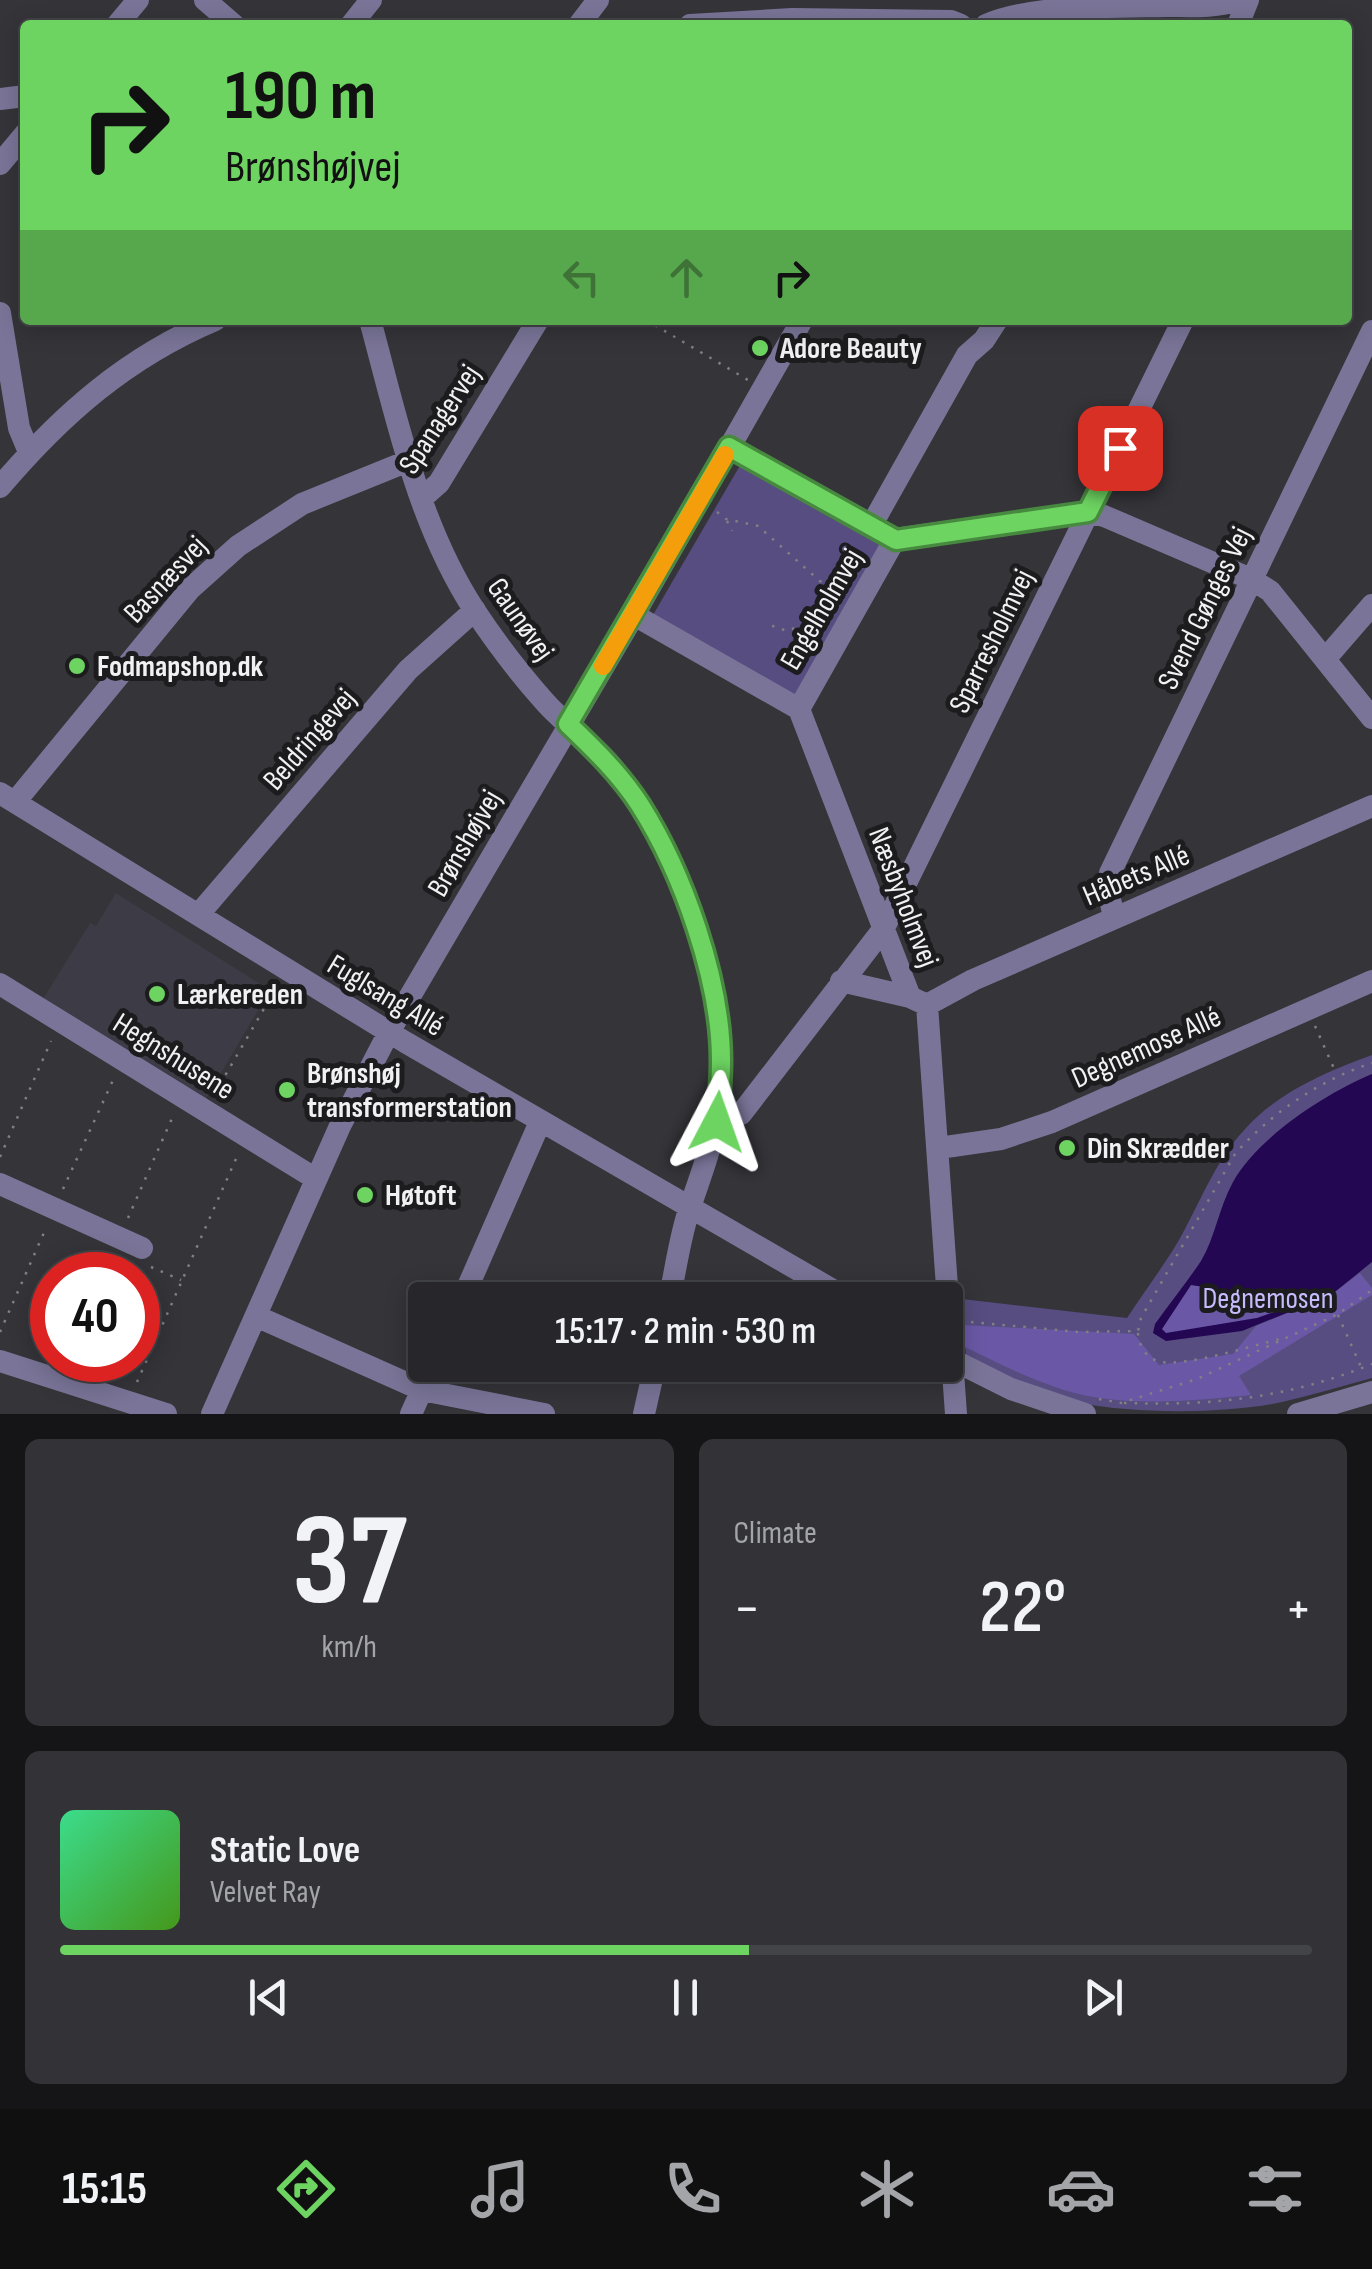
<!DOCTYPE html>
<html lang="en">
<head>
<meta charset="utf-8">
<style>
  body { margin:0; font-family:"Sofia Sans Condensed",sans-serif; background:#333337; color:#f1f3f6; height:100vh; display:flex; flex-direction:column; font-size:38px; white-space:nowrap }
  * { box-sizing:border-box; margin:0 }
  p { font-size:32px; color:#a4a5a9 }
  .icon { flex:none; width:55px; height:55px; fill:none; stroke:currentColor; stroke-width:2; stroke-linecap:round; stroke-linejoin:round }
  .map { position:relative; height:1414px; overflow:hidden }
  .side { display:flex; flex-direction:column; gap:25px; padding:25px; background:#151518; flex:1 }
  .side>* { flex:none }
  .top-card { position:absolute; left:20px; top:20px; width:1332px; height:305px; border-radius:10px; box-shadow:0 5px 25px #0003,0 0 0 2px #434447; background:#6dd361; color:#111; overflow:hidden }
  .speed { position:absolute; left:30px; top:1252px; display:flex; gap:20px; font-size:50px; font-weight:700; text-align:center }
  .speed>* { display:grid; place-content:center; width:130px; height:130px; border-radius:50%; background:#27272b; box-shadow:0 5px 25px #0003,0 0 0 2px #434447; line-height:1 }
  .speed .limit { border:15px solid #d22; background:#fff; color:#111 }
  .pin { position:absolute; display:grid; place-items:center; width:85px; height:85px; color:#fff; margin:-42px; border-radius:20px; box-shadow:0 5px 15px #0006 }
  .me { position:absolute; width:110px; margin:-55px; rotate:4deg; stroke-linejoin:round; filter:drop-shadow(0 0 8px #0008) }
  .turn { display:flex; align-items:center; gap:35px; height:210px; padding:0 40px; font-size:45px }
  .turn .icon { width:130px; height:130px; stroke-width:2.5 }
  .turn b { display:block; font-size:70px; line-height:85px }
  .lanes { display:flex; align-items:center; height:95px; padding:0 40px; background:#0003; justify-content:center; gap:50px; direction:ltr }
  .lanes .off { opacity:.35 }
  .big { font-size:75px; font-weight:600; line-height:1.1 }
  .side .tile { flex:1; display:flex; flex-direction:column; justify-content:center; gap:15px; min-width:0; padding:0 35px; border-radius:15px; background:#333337 }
  .side .dial { align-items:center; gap:0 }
  .dial b { font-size:130px; line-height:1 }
  .song { display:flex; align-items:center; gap:30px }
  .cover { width:120px; height:120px; border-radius:15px; background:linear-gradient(135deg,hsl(150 70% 55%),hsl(100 70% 35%)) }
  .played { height:10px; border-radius:5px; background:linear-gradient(90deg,#6dd361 55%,#434447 55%) }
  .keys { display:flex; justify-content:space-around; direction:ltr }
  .heat { display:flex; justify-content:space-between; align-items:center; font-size:55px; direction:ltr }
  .side .tiles { flex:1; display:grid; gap:25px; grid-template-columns:1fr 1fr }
  .tile:last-child { grid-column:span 2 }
  .trip { position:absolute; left:408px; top:1282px; width:555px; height:100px; border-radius:10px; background:#27272b; box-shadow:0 5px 25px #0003,0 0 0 2px #434447; font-weight:600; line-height:100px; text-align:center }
  .tabs { display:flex; height:160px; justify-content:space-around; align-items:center; background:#101011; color:#a4a5a9 }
  .tabs .icon { width:70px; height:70px }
  .tabs .selected { color:#6dd361 }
  .tabs b { font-size:45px; color:#f1f3f6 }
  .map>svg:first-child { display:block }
</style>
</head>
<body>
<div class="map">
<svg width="1372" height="1414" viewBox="0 0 1372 1414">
  <rect width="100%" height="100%" fill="#343439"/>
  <path fill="#3c3b46" d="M116 893 270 990 204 1102 43 999 90 923 96 926Z"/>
  <path fill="#574d80" d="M742 462 884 543 797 697 653 615Z
    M1372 1055V1378C1342 1386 1312 1395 1282 1402 1230 1414 1133 1414 1081 1403 1041 1393 1004 1376 966 1359L962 1299 1127 1318C1144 1292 1163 1267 1179 1240 1200 1203 1216 1159 1246 1128 1280 1091 1326 1072 1372 1055Z"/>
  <path fill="#6a58a6" d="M1360 1273 1372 1288V1295L1239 1376 1251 1395C1189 1401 1124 1408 1064 1390 1029 1379 996 1362 963 1346V1325L1134 1334 1159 1365 1233 1354 1256 1326 1331 1295Z
    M1191 1285 1290 1300 1292 1306 1257 1318 1166 1334 1161 1330Z"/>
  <path fill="#240752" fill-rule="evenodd" d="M1372 1074V1262L1331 1295 1242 1331 1166 1341 1153 1333 1155 1324C1170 1303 1187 1282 1201 1261 1215 1238 1219 1207 1233 1182 1257 1138 1326 1093 1372 1074ZM1191 1285 1290 1300 1292 1306 1257 1318 1166 1333 1162 1329Z"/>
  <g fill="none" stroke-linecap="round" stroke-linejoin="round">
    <path stroke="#808084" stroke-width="2.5" stroke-dasharray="2.5 8" stroke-linecap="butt" d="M646 320 748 380
      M717 512 726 519 758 526 821 582C819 621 824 616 787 631L770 625
      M727 521 732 531
      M1315 1026 1336 1073
      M215 1093 276 988
      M0 1157 51 1041
      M63 1189 114 1078
      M128 1218 173 1116
      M151 1267 181 1280
      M104 1275 111 1258
      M1338 1315 1361 1367
      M971 1322 1079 1332 1138 1331 1141 1318 1235 1154C1271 1113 1320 1080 1372 1063
      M0 1332 46 1228
      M1138 1333C1139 1346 1146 1359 1161 1362 1188 1366 1251 1346 1280 1339
      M137 1382 239 1152
      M1099 1399 1121 1403 1197 1379 1338 1314 1372 1290
      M1124 1403C1214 1406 1288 1398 1372 1364"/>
    <path stroke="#7a7598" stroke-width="22" d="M205 0 234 25
      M117 25 138 0
      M351 25 371 0
      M579 25 598 0
      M690 25 792 19 951 21 961 25
      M986 25C1030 5 1116 7 1167 6 1190 6 1215 8 1238 0
      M1238 25 1248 0
      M0 99 25 96
      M0 164 25 134
      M0 313 19 428 29 452
      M370 320C397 419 418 524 475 611 495 641 520 674 544 701 564 724 590 741 610 764 673 838 717 960 721 1057 724 1113 709 1153 691 1204 680 1234 676 1269 669 1300
      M729 447 895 539 1088 512 1104 516 1251 579 1270 591 1372 718
      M0 487C61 415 127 357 215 320
      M421 499 439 483 538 320
      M871 526 967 355 984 340 997 320
      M634 615 799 709 910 997 927 1005 956 1414
      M1326 658 1372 605
      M799 709 895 539
      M0 793 405 1042 850 1300
      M15 802 190 589 238 546 302 504 408 461
      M198 915 408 670 475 610
      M1114 917 1109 895 1110 873 1372 331
      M841 981 910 997
      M0 984 316 1179
      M927 1005 973 980 1372 806
      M717 1122 741 1114 884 928 1183 320
      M939 1148 1001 1139 1052 1122 1372 981
      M0 1184 142 1248
      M462 1300 540 1122
      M256 1316 422 1390 544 1414
      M945 1356 1011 1389 1085 1414
      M0 1361 166 1414
      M212 1414 340 1126 389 1032 634 615 802 320
      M411 1414 433 1365
      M644 1414 655 1365
      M1298 1414 1372 1392"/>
  </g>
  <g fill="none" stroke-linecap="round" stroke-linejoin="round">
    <defs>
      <path id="route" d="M717 1122C719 1102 721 1081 721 1061 721 980 683 873 640 805 620 774 594 749 568 724L729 447 896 540 1088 512 1120 448"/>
    </defs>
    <use href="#route" stroke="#47893f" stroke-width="25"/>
    <use href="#route" stroke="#6dd361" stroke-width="18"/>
    <path stroke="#f59e0b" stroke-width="18" d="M603 666 725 455"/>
  </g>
  <g fill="#6dd361" stroke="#1c1c1e" stroke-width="4">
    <circle cx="760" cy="348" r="10"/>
    <circle cx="77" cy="666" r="10"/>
    <circle cx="157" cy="994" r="10"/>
    <circle cx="287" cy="1090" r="10"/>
    <circle cx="1067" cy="1148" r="10"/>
    <circle cx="365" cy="1195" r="10"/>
  </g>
  <g text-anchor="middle" stroke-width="10" stroke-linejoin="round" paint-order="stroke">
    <g font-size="30" font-weight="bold" fill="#f1f1f4" stroke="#1c1c1e" text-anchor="start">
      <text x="780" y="358">Adore Beauty</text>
      <text x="97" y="676">Fodmapshop.dk</text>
      <text x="177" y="1004">Lærkereden</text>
      <text x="307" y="1083">Brønshøj<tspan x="307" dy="34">transformerstation</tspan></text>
      <text x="1087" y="1158">Din Skrædder</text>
      <text x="385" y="1205">Høtoft</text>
    </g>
    <g font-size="30" fill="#f1f1f4" stroke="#1c1c1e">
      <text transform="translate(439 419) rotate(-57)" y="10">Spanagervej</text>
      <text transform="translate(165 579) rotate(-47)" y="10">Basnæsvej</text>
      <text transform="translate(1204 608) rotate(-64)" y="10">Svend Gønges Vej</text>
      <text transform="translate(821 609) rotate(-60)" y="10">Engelholmvej</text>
      <text transform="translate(521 619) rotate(55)" y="10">Gaunøvej</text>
      <text transform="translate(991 641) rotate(-64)" y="10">Sparresholmvej</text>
      <text transform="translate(309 739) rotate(-49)" y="10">Beldringevej</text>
      <text transform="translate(464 843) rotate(-60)" y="10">Brønshøjvej</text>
      <text transform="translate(1136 875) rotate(-23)" y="10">Håbets Allé</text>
      <text transform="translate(904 897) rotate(69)" y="10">Næsbyholmvej</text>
      <text transform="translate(386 995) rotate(31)" y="10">Fuglsang Allé</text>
      <text transform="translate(1146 1047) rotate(-24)" y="10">Degnemose Allé</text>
      <text transform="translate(174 1056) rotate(32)" y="10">Hegnshusene</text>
    </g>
    <g font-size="30" fill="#c6bcfc" stroke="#1c1c1e">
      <text x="1268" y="1308">Degnemosen</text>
    </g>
  </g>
</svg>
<div class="speed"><div class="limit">40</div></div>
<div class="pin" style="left:1120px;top:448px;background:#d93025"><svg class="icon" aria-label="arrive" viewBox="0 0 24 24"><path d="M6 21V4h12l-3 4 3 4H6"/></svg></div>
<svg class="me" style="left:717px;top:1122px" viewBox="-20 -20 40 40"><path d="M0-17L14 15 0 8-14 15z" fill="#6dd361" stroke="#fff" stroke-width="4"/></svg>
<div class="trip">15:17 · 2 min · 530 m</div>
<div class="top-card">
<div class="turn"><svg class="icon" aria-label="right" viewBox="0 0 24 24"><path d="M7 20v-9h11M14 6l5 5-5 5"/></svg><div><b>190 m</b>Brønshøjvej</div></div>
<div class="lanes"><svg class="icon off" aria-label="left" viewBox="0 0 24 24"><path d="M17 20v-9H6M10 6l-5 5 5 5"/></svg><svg class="icon off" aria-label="ahead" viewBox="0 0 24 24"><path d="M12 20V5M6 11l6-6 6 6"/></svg><svg class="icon" aria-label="right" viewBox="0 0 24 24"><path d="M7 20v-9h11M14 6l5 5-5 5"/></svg></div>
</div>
</div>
<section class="side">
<div class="tiles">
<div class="tile dial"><b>37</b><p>km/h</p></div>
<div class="tile"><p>Climate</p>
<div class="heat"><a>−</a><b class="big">22°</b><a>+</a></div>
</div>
<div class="tile">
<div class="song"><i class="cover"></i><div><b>Static Love</b><p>Velvet Ray</p></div></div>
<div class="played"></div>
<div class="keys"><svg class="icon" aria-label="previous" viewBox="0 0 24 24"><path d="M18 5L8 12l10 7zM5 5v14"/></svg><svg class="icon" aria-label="pause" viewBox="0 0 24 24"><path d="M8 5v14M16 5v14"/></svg><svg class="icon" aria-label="next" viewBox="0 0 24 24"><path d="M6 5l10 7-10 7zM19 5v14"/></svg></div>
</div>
</div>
</section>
<nav class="tabs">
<b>15:15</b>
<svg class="icon selected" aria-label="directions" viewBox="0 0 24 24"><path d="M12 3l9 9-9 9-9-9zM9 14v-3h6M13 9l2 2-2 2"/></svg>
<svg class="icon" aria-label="music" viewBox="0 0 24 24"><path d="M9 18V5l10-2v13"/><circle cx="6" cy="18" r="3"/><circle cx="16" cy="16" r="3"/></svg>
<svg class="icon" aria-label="phone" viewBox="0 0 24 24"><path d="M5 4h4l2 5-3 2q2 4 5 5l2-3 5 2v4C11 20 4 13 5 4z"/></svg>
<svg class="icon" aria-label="climate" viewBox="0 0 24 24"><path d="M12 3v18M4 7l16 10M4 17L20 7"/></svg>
<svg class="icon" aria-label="car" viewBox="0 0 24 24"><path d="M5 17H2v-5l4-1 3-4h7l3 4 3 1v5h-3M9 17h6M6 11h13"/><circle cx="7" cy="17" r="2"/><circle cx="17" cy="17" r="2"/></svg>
<svg class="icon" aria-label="filters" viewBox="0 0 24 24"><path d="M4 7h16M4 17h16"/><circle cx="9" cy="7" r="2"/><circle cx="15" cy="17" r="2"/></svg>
</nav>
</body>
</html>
